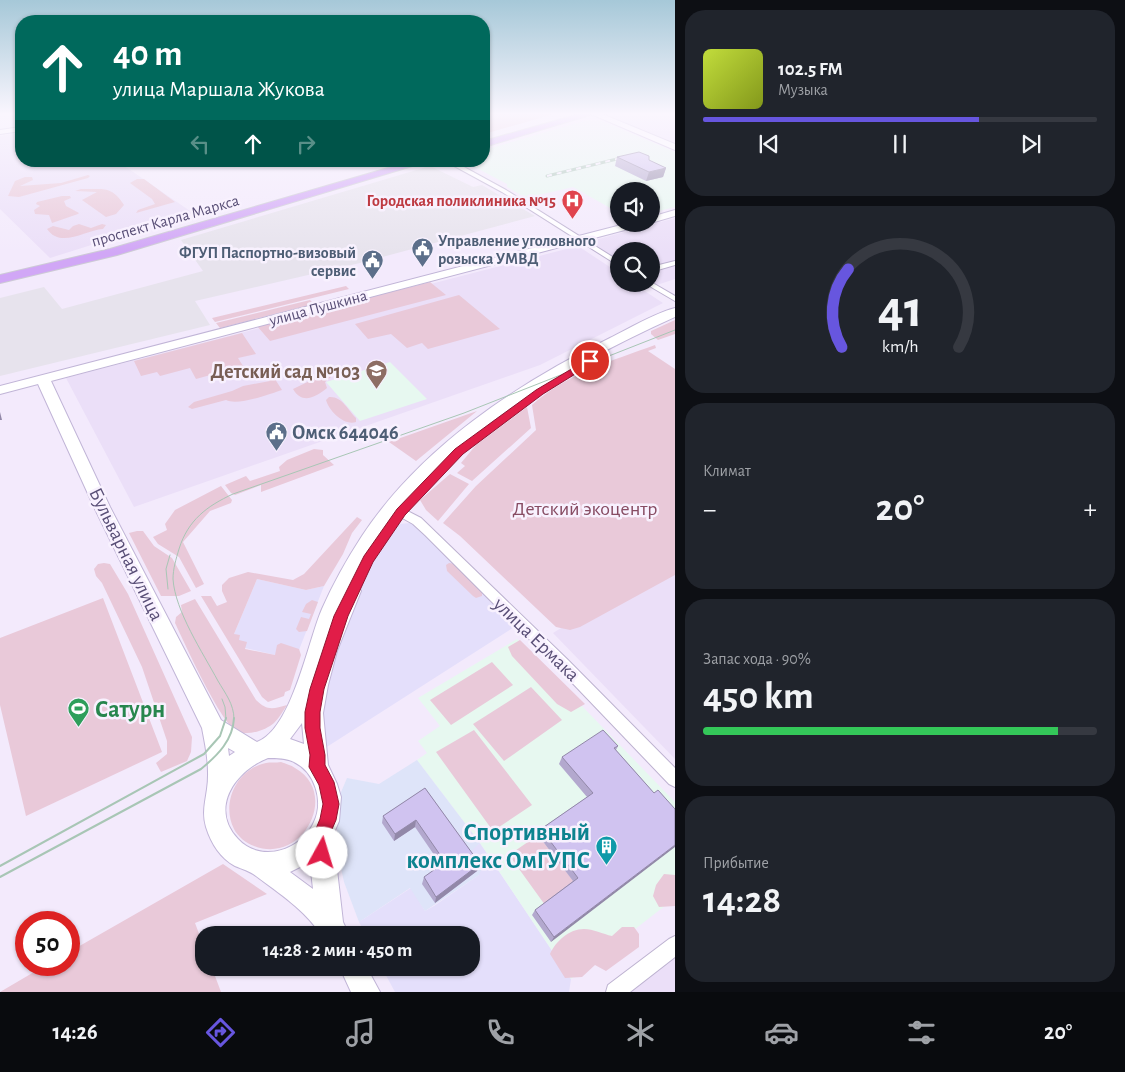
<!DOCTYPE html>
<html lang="ru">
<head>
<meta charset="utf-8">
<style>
  body { margin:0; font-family:"Alegreya Sans",sans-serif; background:#20242c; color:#f1f3f6; height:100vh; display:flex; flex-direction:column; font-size:19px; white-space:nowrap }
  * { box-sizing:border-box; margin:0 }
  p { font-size:16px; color:#9ea1a6 }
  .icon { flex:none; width:28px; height:28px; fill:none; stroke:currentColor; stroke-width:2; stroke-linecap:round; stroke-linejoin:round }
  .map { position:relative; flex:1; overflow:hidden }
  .sheet { display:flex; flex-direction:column; gap:10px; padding:10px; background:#0d0f14; width:450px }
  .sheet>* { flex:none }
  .top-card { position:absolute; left:15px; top:15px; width:475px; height:152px; border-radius:20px; box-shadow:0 1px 4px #0004; background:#00695c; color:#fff; overflow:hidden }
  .fabs { position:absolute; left:610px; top:182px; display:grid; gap:10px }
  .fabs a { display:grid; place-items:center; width:50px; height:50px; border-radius:50%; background:#171b24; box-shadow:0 1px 4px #0004; font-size:25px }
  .speed { position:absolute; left:15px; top:911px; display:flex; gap:10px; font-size:25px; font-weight:700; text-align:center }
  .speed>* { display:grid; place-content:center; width:65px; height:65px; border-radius:50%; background:#171b24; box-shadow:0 1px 4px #0004; line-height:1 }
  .speed .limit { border:8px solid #d22; background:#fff; color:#111 }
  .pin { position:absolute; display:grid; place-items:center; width:42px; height:42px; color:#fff; margin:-21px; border:2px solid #fff; border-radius:50%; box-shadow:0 1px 5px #0007 }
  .me { position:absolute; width:55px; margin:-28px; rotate:6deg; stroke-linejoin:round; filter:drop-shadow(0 0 4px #0008) }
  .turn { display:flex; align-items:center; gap:18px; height:105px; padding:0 15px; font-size:22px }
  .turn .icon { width:65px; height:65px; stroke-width:2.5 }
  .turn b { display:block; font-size:35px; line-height:42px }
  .lanes { display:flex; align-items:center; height:48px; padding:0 15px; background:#0003; justify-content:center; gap:25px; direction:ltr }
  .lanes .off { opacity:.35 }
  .big { font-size:38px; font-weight:600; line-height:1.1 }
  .sheet .tile { flex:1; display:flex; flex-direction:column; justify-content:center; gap:8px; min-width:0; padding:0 18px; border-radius:20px; background:#20242c }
  .sheet .dial { align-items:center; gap:0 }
  .dial svg { height:130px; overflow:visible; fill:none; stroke:#363941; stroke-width:7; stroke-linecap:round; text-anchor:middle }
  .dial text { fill:#f1f3f6; stroke:none }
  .song { display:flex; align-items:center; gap:15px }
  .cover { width:60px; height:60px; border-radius:8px; background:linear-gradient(135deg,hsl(70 70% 55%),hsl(70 70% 35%)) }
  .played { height:5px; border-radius:2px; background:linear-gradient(90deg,#6756df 70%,#363941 70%) }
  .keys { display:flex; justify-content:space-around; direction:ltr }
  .heat { display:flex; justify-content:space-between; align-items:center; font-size:28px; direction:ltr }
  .charge { height:8px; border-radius:4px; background:linear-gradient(90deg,#34c759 90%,#363941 0) }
  .trip { position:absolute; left:195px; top:926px; width:285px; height:50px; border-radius:20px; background:#171b24; box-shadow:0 1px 4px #0004; font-weight:600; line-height:50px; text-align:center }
  .tabs { display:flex; height:80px; justify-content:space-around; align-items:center; background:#090b0e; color:#9ea1a6 }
  .tabs .icon { width:35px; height:35px }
  .tabs .selected { color:#6756df }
  .tabs b { font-size:22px; color:#f1f3f6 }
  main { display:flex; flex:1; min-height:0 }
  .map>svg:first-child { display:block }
</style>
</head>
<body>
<main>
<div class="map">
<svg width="675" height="992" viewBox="0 0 675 992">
  <rect width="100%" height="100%" fill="#f3eafc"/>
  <path fill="#ebdff8" d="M602 114H675V143Z
    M21 133V161H124L120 163 193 213 50 258 0 209V136Z
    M675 218V279L657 285 651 281V251H619V261L588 242Z
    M578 246 619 273V284H634L663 303 540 365 134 507 66 378Z
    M675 558V759L553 633Z
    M675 954V992H627Z"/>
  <path fill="#e4dffb" d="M411 523 419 528 519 624 322 750 320 730 331 657 350 604 372 560 391 531 398 524Z
    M257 579 306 590 324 586 297 655H275L245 648 234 634Z
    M480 843 571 979 569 992H395L382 968H471V935H366L359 922 411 888 425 911 434 906 479 875 469 852Z"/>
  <path fill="#e7e3ed" d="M430 166 473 187 482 185 535 216 360 263 195 301 210 325 0 376V298L44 287 62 309 203 271 181 240Z"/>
  <path fill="#e7f8f0" d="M587 120H600L675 152V207L651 213V191H619V213L573 187 526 198 507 187V184L463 161H484V150Z
    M390 362 427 399 360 421 326 382Z
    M517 639 675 802V898L571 979 480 843 417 760 427 753 418 741 440 726 418 698Z"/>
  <path fill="#dee4f9" d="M417 760 480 843 470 852 482 868 479 875 425 911 410 888 359 922 344 882 336 845 339 797 347 778 379 784Z"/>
  <path fill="#e9c9d9" d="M484 114H554L484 134Z
    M88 175 90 176 88 178 19 197 8 196 15 181 25 177H32L33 180 20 186 61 183Z
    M137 179H144L175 202 136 213 138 210 155 204 152 199 130 183Z
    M81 189C101 190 111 184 124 205L116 214 106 217 82 200 97 192 75 191Z
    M62 196H70L71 198 64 201 66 206 79 213 78 214 52 223 49 215 35 214 34 210 40 206 36 204 37 202Z
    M79 224 91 228 102 224 106 225 103 229C85 230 61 249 47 229L53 226 69 230 73 226Z
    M430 282 446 295 270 341 257 326Z
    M346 286 349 289 215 322 212 318Z
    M459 295 500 329 428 349 422 343 407 348 391 334 368 339 355 324Z
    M310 300 314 304 220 328 216 323Z
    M675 320V334L658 340 651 334V331Z
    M242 333 256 354 238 358 243 366 196 379 190 368 160 376 157 372 141 376 134 361Z
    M655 345 656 348 648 351 675 369V575L580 627 570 630 556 627 460 536 443 523 476 486 536 430 532 405C567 373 612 361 655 345Z
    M324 374 330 375 331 377 325 382 327 388C316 397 302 405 293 389Z
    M269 375 273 376 282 390C270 394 238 406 226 400L192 409 188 407 194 402 232 391 243 386 270 381 267 378Z
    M329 397C342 396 348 410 356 418V422C344 426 329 411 326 400Z
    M527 407 531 428 472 481 457 473 465 466 461 463 476 445Z
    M477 411 416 461 389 442Z
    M314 449 323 450V455L334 465 261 492V485L235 495 231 493 225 485 246 476 250 481 280 471 279 467 287 460Z
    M450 474 469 484 438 521 426 510 420 500Z
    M221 486 232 500 231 503 210 511 183 542 204 584 196 588 179 557 158 544 153 537 167 530 165 524 175 510Z
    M357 517 362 520 352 533 343 554 324 586 306 590 257 579 234 634 240 635 239 640 247 642 245 649 275 655 277 645 281 643 299 649 301 655 290 690 285 692 284 696 268 702 262 697 201 596H211L217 606 227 602 222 591V585L229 578 248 572 293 580 304 574Z
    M137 531H143L154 546 172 558 191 591 179 596H161L129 533Z
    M104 563 110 564 128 594 192 737 191 752 187 761 161 772 156 763 167 754V741L142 667 102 583 96 576 94 569 98 564Z
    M449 563 456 564 482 590V596L476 598 473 596 447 571 446 565Z
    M103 598 162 752 26 816 0 705V638Z
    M195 599 256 700C267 711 273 709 287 705 283 711 279 718 274 723 265 731 245 737 235 730 219 719 185 644 175 623L176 617 182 612 181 605Z
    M312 600 318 602 307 631 299 632 296 629 301 617 309 619 311 614 302 612 306 604Z
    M520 640 585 704 571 712 557 704 512 656 508 647Z
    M492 662 513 685 451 725 430 700Z
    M531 687 562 720 504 761 473 724Z
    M474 730 532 805 493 831 436 752Z
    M281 762C286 764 291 765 295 768 340 793 303 865 254 846 246 843 238 837 234 829 221 804 236 769 266 763 270 762 276 763 281 762Z
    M538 835 575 883 545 905 509 855Z
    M223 864 267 894 195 923 204 947V968H212L221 992H0L46 965H69V952Z
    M664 874 675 875V906L659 907 653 896 656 885Z
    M622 927H634L639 934V947L606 971 595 965 582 977 565 978 550 954C556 941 569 929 584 929 593 929 603 934 612 936Z"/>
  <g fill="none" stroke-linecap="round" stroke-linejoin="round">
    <defs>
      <path id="street" d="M445 161H453L506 190 619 261V266L502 192Z
        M675 261V265L651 272V267Z
        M651 282 675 296V301L646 284H651Z
        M392 503 421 518 568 660 675 768V787L669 784 558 668 425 535 413 524 388 510 386 507Z
        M675 936V957L630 992H606L608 985 669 939Z"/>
      <path id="secondary" d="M591 114H602L675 144V150Z
        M21 127V131L0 134V130Z
        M675 210V216L651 223V217Z
        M625 224H641L640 226 51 381 110 507 221 720 257 742C292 729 308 641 322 609 333 584 347 559 362 536 421 447 515 385 610 338 630 328 653 314 675 308V317C545 376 419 452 353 584L358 586 361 591 337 651 328 685 323 713 328 765 337 784 341 797 339 821 333 835 343 922 349 935H321C306 911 279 893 256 876 250 871 242 869 235 866 220 858 211 843 206 827 202 813 205 803 207 789 210 769 206 748 202 728L94 507 38 384 0 394V386ZM302 723 304 744 290 739ZM228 748 235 752 229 756ZM268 758C276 758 287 758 294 762 315 772 324 801 314 822 302 850 261 864 238 839 209 808 235 771 268 758ZM310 862 313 889 290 872Z
        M340 968H367L380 992H351Z"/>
      <path id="primary" d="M579 114H593L484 147V141Z
        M412 161H429L117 255 0 283V275L110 249Z"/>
    </defs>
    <use href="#street" stroke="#bdb2d0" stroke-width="2"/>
    <use href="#secondary" stroke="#c1b5d7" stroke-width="2"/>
    <use href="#primary" stroke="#cdcad6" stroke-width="2"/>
    <use href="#street" fill="#fff" fill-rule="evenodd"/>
    <use href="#secondary" fill="#fff" fill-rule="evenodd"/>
    <use href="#primary" fill="#d1a7f6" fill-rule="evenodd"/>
    <path stroke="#a8c6b5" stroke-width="1" d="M168 589 166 569 170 555
      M222 699 225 707 226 719
      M234 719C234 704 225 693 218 681 203 653 175 611 173 579 173 569 176 559 179 549 188 520 207 506 233 494L464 413 675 330"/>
    <path stroke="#a8c6b5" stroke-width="2" d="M0 866 204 754 220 736 226 718
      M0 877 201 769C218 755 233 740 234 718"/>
    <defs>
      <path id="rail" d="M547 176 621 158"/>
    </defs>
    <use href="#rail" stroke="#a8c6b5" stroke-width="3"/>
    <use href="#rail" stroke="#f8f1fe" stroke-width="2" stroke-dasharray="5" stroke-linecap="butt"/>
  </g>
  <path fill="#b3a8ce" d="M617 157 649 160 666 168 663 177 646 181 615 166Z
    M618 746 616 750 654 793 675 809 551 942 532 915 535 910 573 881 538 835 541 829 587 797 559 764 562 757Z
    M425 788 480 864 477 871 435 903 422 884 424 877 441 865 415 827 394 841 382 823 383 816Z"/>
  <path fill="#9288a8" d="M666 168 663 177 646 181 649 172Z
    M0 412 2 420H0Z
    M416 820 415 827 394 841 395 834Z
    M675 845V847L551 942 554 937Z
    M480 864 477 871 435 903 436 897Z"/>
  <path fill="#d0c3f0" stroke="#9288a8" d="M639 152 649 156V160L666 168 649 172 617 157Z
    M603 730 618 746 614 748 654 793 658 790 675 809V845L554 937 535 910 578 878 541 829 593 793 562 757Z
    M425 788 480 864 436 897 424 877 445 862 416 820 395 834 383 816Z"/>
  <linearGradient id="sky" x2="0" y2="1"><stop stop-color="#a6c8d8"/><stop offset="0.45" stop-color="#faf6fe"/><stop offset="1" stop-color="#faf6fe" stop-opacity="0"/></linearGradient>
  <rect width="675" height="253" fill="url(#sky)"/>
  <path fill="#e11d48" stroke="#92132f" d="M590 358 595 361 593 363 543 394 463 454 405 515 373 562 348 616 324 689 320 712V728L325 755V765L334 782 339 804 336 820 329 836 330 853 328 859 322 862 316 859 313 853V836L320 819 323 804 319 785 309 767 310 755 305 728V712L310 689 334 616 364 556 397 509 455 449 536 390Z"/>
  <defs>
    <symbol id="hospital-pin" viewBox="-11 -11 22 30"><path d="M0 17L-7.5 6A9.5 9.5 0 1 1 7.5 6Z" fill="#e0444e" stroke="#f8f1fe"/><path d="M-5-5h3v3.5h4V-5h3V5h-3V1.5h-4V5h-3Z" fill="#fff"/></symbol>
    <symbol id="civic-pin" viewBox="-11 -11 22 30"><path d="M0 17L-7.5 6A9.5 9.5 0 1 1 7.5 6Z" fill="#5c6f8a" stroke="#f8f1fe"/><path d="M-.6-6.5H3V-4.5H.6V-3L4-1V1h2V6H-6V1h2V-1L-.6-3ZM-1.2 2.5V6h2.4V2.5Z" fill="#fff"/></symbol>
    <symbol id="school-pin" viewBox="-11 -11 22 30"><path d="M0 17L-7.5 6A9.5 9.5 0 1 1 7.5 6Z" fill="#8d6e63" stroke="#f8f1fe"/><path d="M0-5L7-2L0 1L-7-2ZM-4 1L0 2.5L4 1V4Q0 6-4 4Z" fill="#fff"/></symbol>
    <symbol id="stadium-pin" viewBox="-11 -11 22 30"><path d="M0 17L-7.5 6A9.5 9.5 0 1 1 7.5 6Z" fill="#2e9e5b" stroke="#f8f1fe"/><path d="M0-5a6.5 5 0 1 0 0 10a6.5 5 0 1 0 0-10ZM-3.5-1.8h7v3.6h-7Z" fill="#fff"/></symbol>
    <symbol id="building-pin" viewBox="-11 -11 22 30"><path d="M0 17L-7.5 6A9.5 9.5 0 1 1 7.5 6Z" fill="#0f9aa8" stroke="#f8f1fe"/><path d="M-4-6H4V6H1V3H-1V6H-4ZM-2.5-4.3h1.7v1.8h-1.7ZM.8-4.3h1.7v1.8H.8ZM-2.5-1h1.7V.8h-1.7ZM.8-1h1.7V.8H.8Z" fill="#fff"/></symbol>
  </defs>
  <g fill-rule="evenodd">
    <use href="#hospital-pin" x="560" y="188" width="25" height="34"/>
    <use href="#civic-pin" x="410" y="236" width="25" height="34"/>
    <use href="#civic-pin" x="360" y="248" width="25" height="34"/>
    <use href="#school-pin" x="364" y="358" width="25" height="34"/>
    <use href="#civic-pin" x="264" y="420" width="25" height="34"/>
    <use href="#stadium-pin" x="66" y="696" width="25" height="34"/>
    <use href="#building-pin" x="594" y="834" width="25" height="34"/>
  </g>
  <g text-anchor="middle" stroke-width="5" stroke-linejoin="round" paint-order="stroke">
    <g font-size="16" font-weight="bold" fill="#be3a42" stroke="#f8f1fe" text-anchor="end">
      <text x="556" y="206">Городская поликлиника №15</text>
    </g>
    <g font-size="16" fill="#584e76" stroke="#f8f1fe">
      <text transform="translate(165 220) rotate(-16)" y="6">проспект Карла Маркса</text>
      <text transform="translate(318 307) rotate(-15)" y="6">улица Пушкина</text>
    </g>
    <g font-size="16" font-weight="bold" fill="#4e5e75" stroke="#f8f1fe" text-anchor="start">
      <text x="438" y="246">Управление уголовного<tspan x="438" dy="18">розыска УМВД</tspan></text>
      <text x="356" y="258" text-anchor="end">ФГУП Паспортно-визовый<tspan x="356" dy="18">сервис</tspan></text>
    </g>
    <g font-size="20" font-weight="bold" fill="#785e54" stroke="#f8f1fe" text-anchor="end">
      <text x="360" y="378">Детский сад №103</text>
    </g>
    <g font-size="20" font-weight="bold" fill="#4e5e75" stroke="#f8f1fe" text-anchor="start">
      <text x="292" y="439">Омск 644046</text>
    </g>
    <g font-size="20" fill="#874c63" stroke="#f8f1fe">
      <text x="585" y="515">Детский экоцентр</text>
    </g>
    <g font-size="20" fill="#584e76" stroke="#f8f1fe">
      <text transform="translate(127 554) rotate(64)" y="7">Бульварная улица</text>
      <text transform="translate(537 639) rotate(44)" y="7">улица Ермака</text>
    </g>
    <g font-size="24" font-weight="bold" fill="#27864d" stroke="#f8f1fe" text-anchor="start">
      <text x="95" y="717">Сатурн</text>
    </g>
    <g font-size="24" font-weight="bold" fill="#0d838f" stroke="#f8f1fe" text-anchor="end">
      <text x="590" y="840">Спортивный<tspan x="590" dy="28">комплекс ОмГУПС</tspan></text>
    </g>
  </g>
</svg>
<div class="fabs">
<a><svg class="icon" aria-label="sound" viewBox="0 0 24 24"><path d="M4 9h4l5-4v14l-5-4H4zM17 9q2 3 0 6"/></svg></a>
<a><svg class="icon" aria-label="search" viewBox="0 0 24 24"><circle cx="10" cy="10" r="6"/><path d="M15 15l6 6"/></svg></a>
</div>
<div class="speed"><div class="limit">50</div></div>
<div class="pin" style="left:590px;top:361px;background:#d93025"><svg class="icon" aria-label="arrive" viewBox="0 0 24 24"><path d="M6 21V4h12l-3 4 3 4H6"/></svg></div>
<svg class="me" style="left:322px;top:853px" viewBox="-20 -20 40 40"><circle r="19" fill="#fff"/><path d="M0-13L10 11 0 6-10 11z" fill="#e11d48"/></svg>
<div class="trip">14:28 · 2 мин · 450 m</div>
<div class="top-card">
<div class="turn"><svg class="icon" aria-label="ahead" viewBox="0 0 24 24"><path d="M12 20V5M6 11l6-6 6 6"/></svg><div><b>40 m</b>улица Маршала Жукова</div></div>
<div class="lanes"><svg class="icon off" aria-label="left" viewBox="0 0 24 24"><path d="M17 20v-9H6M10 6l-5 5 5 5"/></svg><svg class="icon" aria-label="ahead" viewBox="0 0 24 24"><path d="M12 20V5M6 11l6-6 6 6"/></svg><svg class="icon off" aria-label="right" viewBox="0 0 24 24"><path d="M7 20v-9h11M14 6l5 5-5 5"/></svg></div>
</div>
</div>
<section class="sheet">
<div class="tile">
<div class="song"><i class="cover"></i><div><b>102.5 FM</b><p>Музыка</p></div></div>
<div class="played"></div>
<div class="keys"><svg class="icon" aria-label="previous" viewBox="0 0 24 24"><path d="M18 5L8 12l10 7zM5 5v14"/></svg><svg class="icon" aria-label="pause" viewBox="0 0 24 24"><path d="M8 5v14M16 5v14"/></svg><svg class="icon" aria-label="next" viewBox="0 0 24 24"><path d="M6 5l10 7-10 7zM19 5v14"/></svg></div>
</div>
<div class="tile dial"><svg viewBox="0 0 100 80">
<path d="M14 69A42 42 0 1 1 86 69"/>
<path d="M14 69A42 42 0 0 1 18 21" stroke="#6756df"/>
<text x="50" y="56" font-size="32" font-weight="700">41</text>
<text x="50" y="72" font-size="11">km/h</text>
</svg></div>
<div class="tile"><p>Климат</p>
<div class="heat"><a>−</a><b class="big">20°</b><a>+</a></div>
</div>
<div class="tile"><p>Запас хода · 90%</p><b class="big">450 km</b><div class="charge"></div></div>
<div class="tile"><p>Прибытие</p><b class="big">14:28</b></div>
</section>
</main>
<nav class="tabs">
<b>14:26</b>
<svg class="icon selected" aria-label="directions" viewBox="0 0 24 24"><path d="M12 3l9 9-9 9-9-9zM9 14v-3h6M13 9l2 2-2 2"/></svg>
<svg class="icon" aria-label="music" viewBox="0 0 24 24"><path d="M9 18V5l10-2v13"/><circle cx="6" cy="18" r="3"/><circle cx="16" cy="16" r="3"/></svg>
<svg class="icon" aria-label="phone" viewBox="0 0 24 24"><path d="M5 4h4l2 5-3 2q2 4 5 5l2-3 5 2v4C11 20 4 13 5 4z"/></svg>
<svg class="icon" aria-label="climate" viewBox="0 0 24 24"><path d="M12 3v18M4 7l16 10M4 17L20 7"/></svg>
<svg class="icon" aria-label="car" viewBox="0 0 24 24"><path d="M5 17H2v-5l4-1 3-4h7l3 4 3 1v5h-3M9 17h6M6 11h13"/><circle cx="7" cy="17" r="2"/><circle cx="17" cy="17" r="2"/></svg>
<svg class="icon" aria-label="filters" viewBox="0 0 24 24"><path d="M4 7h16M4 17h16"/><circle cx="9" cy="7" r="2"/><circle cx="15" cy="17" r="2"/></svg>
<b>20°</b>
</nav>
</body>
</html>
